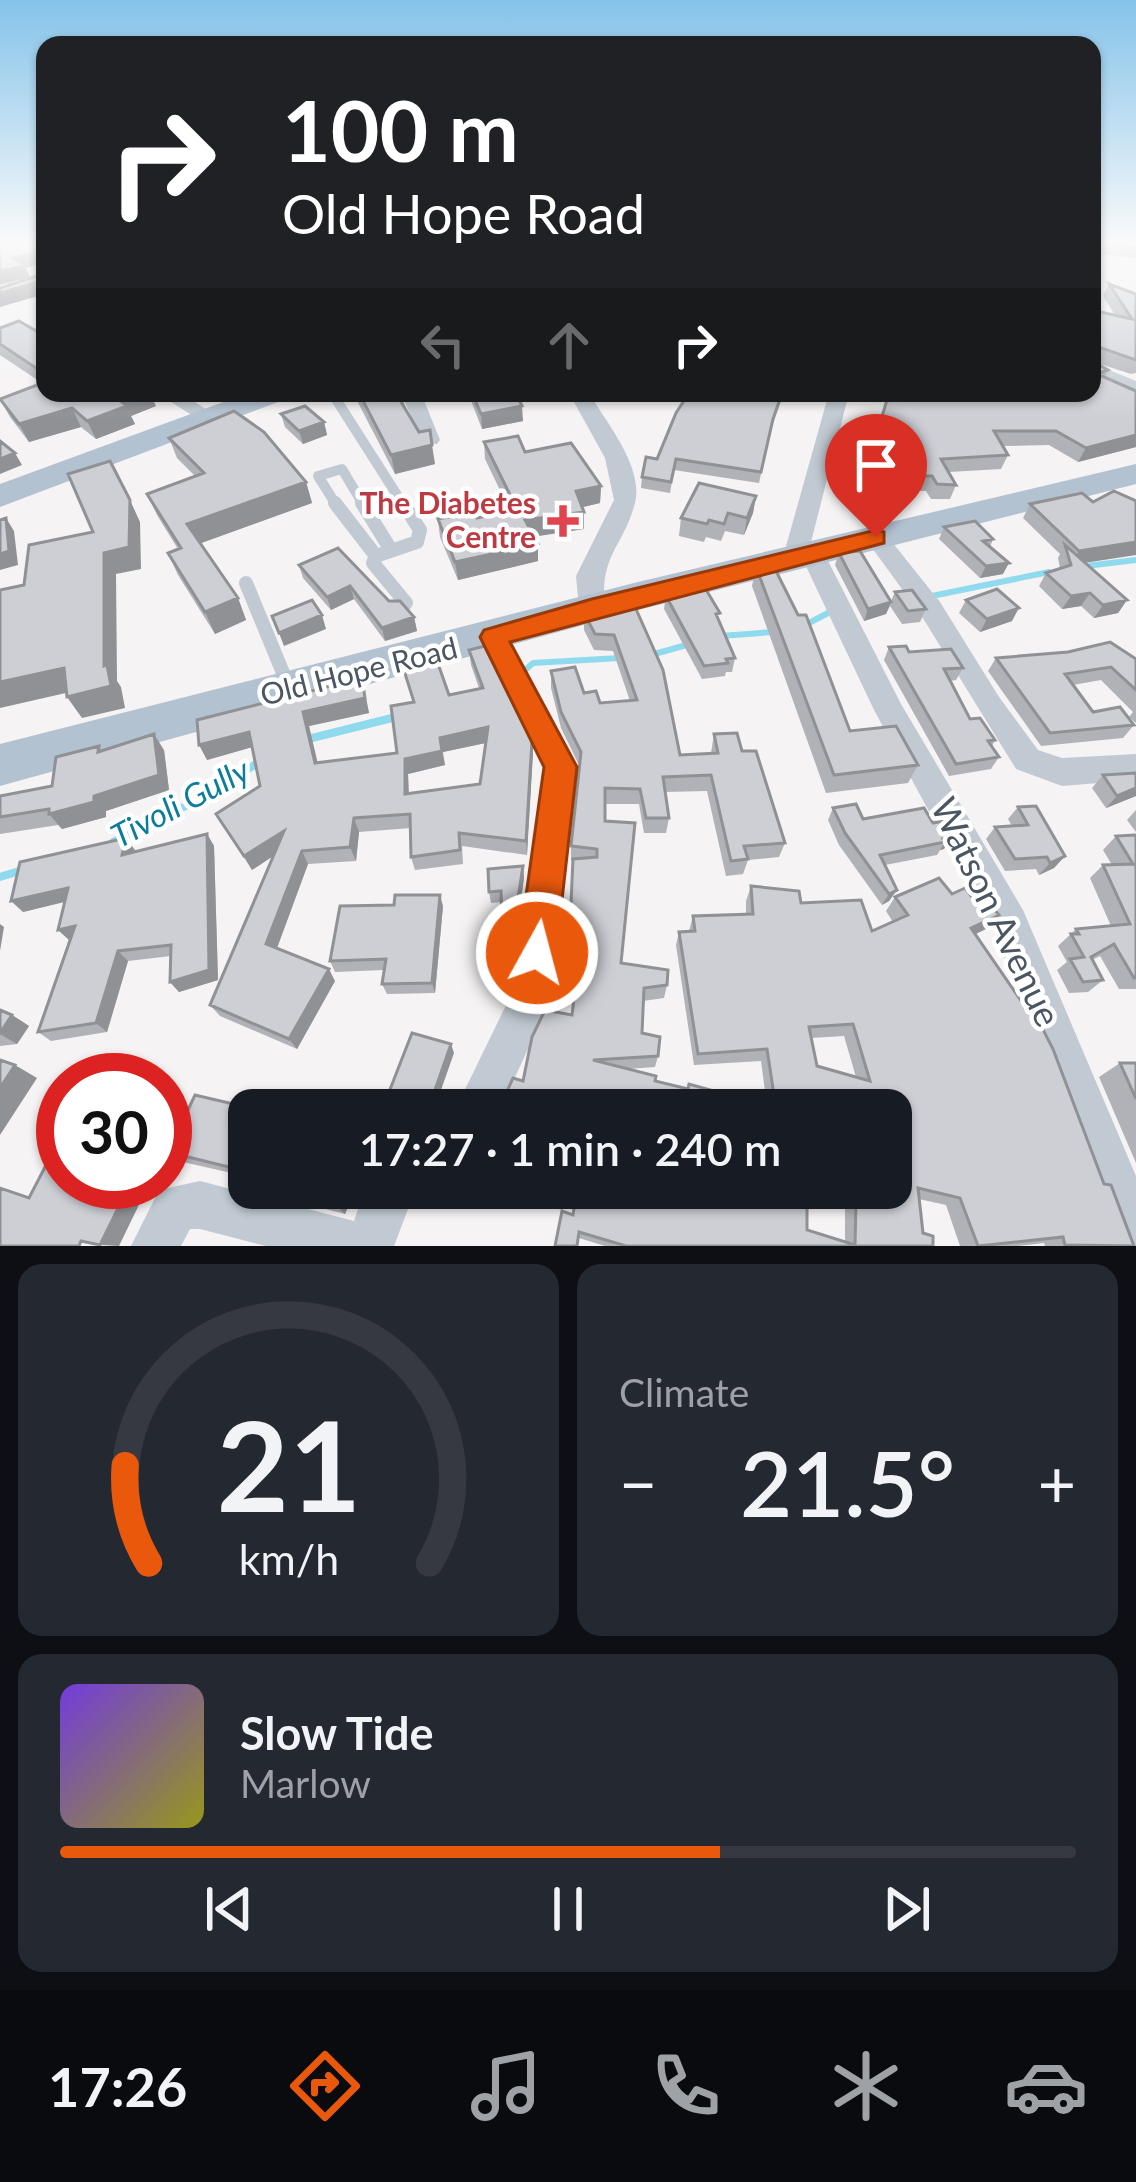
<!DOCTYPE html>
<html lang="en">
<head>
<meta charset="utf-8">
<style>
  body { margin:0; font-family:Lato,sans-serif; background:#242831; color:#f1f3f6; height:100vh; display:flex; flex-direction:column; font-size:45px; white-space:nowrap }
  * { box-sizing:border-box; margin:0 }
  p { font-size:39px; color:#9ea1a6 }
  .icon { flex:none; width:66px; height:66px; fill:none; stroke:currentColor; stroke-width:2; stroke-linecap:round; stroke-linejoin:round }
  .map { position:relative; height:1246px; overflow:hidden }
  .panel { display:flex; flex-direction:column; gap:18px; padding:18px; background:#0d0f14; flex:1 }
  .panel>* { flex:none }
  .hud { position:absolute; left:36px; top:36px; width:1065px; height:366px; border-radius:24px; box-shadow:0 3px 9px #0004; background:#202124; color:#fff; overflow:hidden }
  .speed { position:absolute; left:36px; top:1053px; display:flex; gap:24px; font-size:60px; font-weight:700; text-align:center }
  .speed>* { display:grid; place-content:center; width:156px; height:156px; border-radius:50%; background:#171b24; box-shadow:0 3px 9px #0004; line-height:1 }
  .speed .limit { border:18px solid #d22; background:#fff; color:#111 }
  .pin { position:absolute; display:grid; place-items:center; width:102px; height:102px; color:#fff; margin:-123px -51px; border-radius:50% 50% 50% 0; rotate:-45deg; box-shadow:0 0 12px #0007 }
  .pin .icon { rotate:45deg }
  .me { position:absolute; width:132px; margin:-66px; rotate:7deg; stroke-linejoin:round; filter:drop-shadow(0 0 9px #0008) }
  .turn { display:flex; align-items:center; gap:42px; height:252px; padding:0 48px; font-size:54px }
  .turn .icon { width:156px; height:156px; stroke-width:2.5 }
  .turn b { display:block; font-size:84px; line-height:102px }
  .lanes { display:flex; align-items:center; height:114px; padding:0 48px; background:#0003; justify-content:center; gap:60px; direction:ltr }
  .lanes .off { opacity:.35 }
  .big { font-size:90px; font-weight:600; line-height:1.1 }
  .panel .widget { flex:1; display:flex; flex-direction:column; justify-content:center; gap:18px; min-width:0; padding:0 42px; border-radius:24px; background:#242831 }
  .panel .dial { align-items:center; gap:0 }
  .dial svg { height:312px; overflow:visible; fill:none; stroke:#363941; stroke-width:7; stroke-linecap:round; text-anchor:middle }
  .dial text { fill:#f1f3f6; stroke:none }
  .song { display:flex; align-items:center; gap:36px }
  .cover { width:144px; height:144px; border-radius:18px; background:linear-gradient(135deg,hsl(260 70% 55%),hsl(60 70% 35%)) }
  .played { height:12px; border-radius:6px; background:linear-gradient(90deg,#ea580c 65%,#363941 65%) }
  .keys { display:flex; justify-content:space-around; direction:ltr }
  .heat { display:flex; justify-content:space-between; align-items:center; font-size:66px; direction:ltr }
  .panel .tiles { flex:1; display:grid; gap:18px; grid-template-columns:1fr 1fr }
  .widget:last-child { grid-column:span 2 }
  .trip { position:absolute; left:228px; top:1089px; width:684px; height:120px; border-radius:24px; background:#171b24; box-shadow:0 3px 9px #0004; font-weight:600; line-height:120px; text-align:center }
  .dock { display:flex; height:192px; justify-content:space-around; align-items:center; background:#090b0e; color:#9ea1a6 }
  .dock .icon { width:84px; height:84px }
  .dock .current { color:#ea580c }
  .dock b { font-size:54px; color:#f1f3f6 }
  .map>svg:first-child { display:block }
</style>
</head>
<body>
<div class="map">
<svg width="1136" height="1246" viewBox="0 0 1136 1246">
  <rect width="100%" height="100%" fill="#f5f3f3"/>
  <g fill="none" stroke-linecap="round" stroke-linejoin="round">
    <path stroke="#90daee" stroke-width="6" d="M1086 566 1136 560
      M927 597 1049 572
      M803 626 834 610
      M721 636 773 632
      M651 655 690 644
      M523 672 533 663 620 658"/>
    <path stroke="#90daee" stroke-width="8" d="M308 739 400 716
      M113 842 206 796 259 762
      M0 877 26 869"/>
    <path stroke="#c1cad2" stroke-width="10" d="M332 393 404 506
      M337 506 318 476 342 469 364 506"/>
    <path stroke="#c1cad2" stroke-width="14" d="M335 503 376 556
      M362 503 391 550
      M403 503 420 530 417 542 376 556 373 563 406 603
      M246 583 288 685"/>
    <path fill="#c1cad2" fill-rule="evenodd" d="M1092 363 1136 381V394L1092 375Z
      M157 393H181L221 419 218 423H204Z
      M401 393H421L440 440 437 444H423Z
      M569 393H589C606 422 644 467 635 503 623 548 599 555 605 608L592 617 579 608 576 576 614 500 605 458Z
      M829 393H849L810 546 824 553 901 704 1023 910 1136 1176V1246H1117L995 933 874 710 804 562 795 565 783 557Z
      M876 529 884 532 940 602 999 697 1038 750 1062 758 1136 754V780L1062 786 1016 769 921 615 864 537Z
      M494 627 504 630 576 767 552 997 500 1110H455L512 993 544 767 480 637Z
      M200 1181 354 1221 365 1188H416L394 1246H266L200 1229H190L181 1246H131L159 1190Z"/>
    <path fill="#b3c2d1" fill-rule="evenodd" d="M248 393H291L286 399 0 507V484Z
      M1136 464V484L638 610 0 786V744L638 582Z"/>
  </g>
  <path fill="#b0b2b7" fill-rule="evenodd" d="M1098 244H1136V258L1101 254Z
    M1109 284 1136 294V373L1131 374 1094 362 1108 370 1105 377 1136 391V447L1078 462 1049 445 1002 446 1008 455 1001 469 949 472 956 485 950 499H931L926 491 836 490 832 479 839 453 871 454 887 398 861 393H1092V320L1115 315 1103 296Z
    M0 328 45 336V393L156 406 131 416 135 424 96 439 81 427 29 442 10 417 0 399 42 383 0 355Z
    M353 393H401L406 410 435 464 395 474Z
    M468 393H516L523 421 482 429Z
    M689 393H784L771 429 759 483 674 470 670 493 641 488 642 477 657 459Z
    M281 414 324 422 327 435 303 444 285 427Z
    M169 438 306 482 312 503 200 543 238 598 246 620 215 634 178 575 168 553 178 549 157 515 147 494 195 476 177 458Z
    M484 442 525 452 601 486 600 503 582 507 584 512V529L534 536 538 544V561L458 580 440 537 438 519 477 518 510 511 485 459Z
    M1082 493 1085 563 1127 600 1118 613 1094 618 1081 606 1062 609 1039 586 1046 573 1060 568 1058 558 1060 554 1023 518 1030 504Z
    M756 496 753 513 744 535 725 531 721 541 706 537 704 542 679 536 681 518Z
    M944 527 993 539 990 547 1003 574 980 578 939 539Z
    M839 553 891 601 895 592 926 609 920 622 902 624 890 606 886 614 864 621 835 565Z
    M299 565 389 601 414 617 417 631 385 641 354 599 331 610 303 578Z
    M756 567 850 731 918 765 908 783 826 793 752 586Z
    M666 596 735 658 732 672H726L725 676 702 679 664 609Z
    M632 600 680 755 711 753 714 734 742 751 785 843 779 857 748 860 743 874 726 876 707 791 665 792 669 818 666 833H644L639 804H605V821L621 963 667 985 664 998 643 1001 642 1033 658 1056 655 1067 628 1069 655 1081 767 1106 761 1061 694 1065 676 945 679 932 689 931 693 916 746 914V901L751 886 872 931 893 922 886 911 895 897 952 894 986 929 975 934 1104 1184 1134 1246H1045L1044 1243 1018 1246H960L946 1205 919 1199 923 1233 933 1246H605L579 1238 573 1215 577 1188H891V1110H482L502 1102 523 1081 572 1015 575 994 557 991V979L571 903 573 861H571V846L579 765 561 728 551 688V671L600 703 630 701 613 651 594 650 584 630V613ZM844 1036 856 1077 817 1066 811 1038ZM807 1200 845 1209V1241L807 1230Z
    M966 600 1012 621 980 632 959 613Z
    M889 647 963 668 956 680 950 681 970 719 995 740 992 746 999 757 991 769 949 776 884 660Z
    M469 650 532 740 527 855 462 846 463 864 415 870 411 857V828L359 832 356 861 308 864 277 948 335 981 297 1049 220 1016 210 1005 273 856 252 870 224 827 260 786 252 747 207 760 362 678 369 713 309 726 317 762 397 753 413 702 402 664 449 695 479 688 471 665ZM486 743 480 784 409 793 408 774 445 765 443 752Z
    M996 658 1136 659V723L1129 717 1133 712 1101 680 1073 685 1093 712 1134 725 1123 738 1041 746 988 671Z
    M99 746 102 751 164 750 169 790 106 811V817L62 829 58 825 0 834V796L52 786Z
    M1103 775 1136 796 1106 808 1092 788Z
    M1018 807 1065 856 1054 868 1039 875 1036 869 1005 871 986 839 995 827 1012 826 1008 819Z
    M833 808 863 819 933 823 944 821V849L940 850 937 855 885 865 897 890 889 901 882 905 839 845 828 820Z
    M1136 810V832L1127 820Z
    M207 834 214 846 218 980 179 992 170 982 171 956 128 961 107 1032 51 1041 38 1032 71 940 58 930 65 902 23 912 135 850 134 852Z
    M1136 835V989H1119L1100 956 1092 960 1103 980 1088 992 1069 993 1057 970 1067 962 1058 946 1076 929 1111 926 1090 878 1103 865H1112L1103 850 1116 836Z
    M523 866 524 878 517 928 504 929 502 902 491 903 489 892Z
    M443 906 435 993 387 994 382 984 384 970 335 972 330 961Z
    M0 1010 12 1015 29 1026 17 1044 0 1046Z
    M1120 1063H1136V1163L1099 1077Z
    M249 1110V1177L183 1162 168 1152Z
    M293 1188H356L345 1214 302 1203 292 1195 295 1188Z
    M485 1188H528L522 1207 488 1194Z"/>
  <path fill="#909195" d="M45 250V263L26 268 30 277 0 285V271L13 258Z
    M45 280V294L0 307V293Z
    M135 393H150L156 406 131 416 135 424 96 439 87 421 118 399Z
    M211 393H230L214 400Z
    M522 406 523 421 482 429 481 414Z
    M72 408 81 427 29 442 19 424Z
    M324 422 327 435 303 444 299 431Z
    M1136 435V447L1078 462 1086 448Z
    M432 445 435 464 395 474 391 455Z
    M15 453 22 465 0 474V459Z
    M306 482 312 503 196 545 187 524Z
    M601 486 600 503 575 509 576 491Z
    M756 496 753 513 744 535 747 518Z
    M130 500 140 522 141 569 116 574 117 681 121 687 125 708 82 718 67 697 104 553Z
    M584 512V529L526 538 525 520Z
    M6 518 14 531 18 565 0 570V554Z
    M1136 542V555L1071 565 1079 551Z
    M538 544V561L458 580 455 562Z
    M1009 563 1003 574 980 578 986 566Z
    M350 586 354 599 331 610 327 597Z
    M1090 593 1081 606 1062 609 1071 596Z
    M238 598 246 620 215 634 205 612Z
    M1127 600 1118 613 1094 618 1103 605Z
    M891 602 886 614 864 621 868 609Z
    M1019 608 1012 621 980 632 987 619Z
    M322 615 326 629 284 646 279 633Z
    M414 617 417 631 385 641 382 628Z
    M64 668 79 690 0 708V682Z
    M362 678 369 713 309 726 321 777 315 763 303 712Z
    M488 727 490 742 443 752 440 738Z
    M249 732 256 746 207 760 199 745Z
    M154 734 164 750 169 790 106 811V817L62 829 49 814 94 796Z
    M532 740 533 754 527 855 526 841Z
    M442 751 445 765 408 774 409 808 405 794V759Z
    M1136 788V796L1106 808 1117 796Z
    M354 818 359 832 356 861 350 847Z
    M284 831 290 845 252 870 244 856Z
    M207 834 214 846 218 980 179 992 170 982Z
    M953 837 944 849 940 850 945 842 943 839Z
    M126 838 135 850 131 867 122 855Z
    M302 851 308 864 274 956 266 944Z
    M1065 856 1054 868 1039 875 1050 863Z
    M523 866 524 878 517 928 515 917Z
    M68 888 79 898 23 912 11 901Z
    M897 890 889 901 882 905 889 894Z
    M440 895 443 906 435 993 432 983Z
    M999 915 986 929 959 942 971 928Z
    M0 924 4 927 0 951Z
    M75 926 86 937 69 940 58 930Z
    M118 951 128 961 107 1032 96 1023Z
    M329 969 335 981 297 1049 289 1039Z
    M12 1015 29 1026 17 1044 0 1034Z
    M451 1044 454 1053 434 1110H428Z
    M15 1065 37 1078 0 1135V1088Z
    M293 1101 301 1110H289Z
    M131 1182H150L119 1246 100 1245Z
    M344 1188H356L345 1214 336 1206Z
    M524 1188H528L522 1207 520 1200Z"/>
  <path fill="#cdcfd5" stroke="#909195" stroke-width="3" fill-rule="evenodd" d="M0 244H45V250L13 258 25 266 0 271Z
    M1107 244H1136V247Z
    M40 275 45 280 0 293V288Z
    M1109 284 1136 294V360L1096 346 1094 362 1108 370 1097 374 1136 391V435L1086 448 1056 431H994L1008 455 941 459 956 485 937 484 932 476H841L836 464 839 453 871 454 889 393H1092V321L1096 311 1132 319Z
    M19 321 45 336V374L0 344V328Z
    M45 382V393H135L118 399 127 406 87 421 72 408 19 424 0 399Z
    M359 393H401L404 400H400L419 432 430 430 432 445 391 455Z
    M472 393H516L522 406 481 414Z
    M689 393H782L773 419 761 472 676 459 671 482 642 477 646 457 657 459 676 413Z
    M305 406 324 422 299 431 281 414Z
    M234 411 264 432 306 482 187 524 238 598 205 612 168 553 181 548 147 494 204 473 169 438Z
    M518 436 525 452 571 443 601 486 576 491 584 512 525 520 538 544 455 562 438 519 474 512 477 518 517 509 484 442Z
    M0 441 15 453 0 459Z
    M110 461 130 500 129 547 104 553V666L107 665 111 686 67 697 64 668 0 682V590L24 585 29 545 93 532 68 474Z
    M699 483 756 496 747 518 728 513 724 524 709 520 707 524 681 518Z
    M1114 491 1136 501V542L1079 551 1030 504 1082 493 1093 502Z
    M6 518 9 551 0 554V520Z
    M975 521 993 539 983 541 1009 563 986 566 944 527Z
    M1065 545 1127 600 1103 605 1090 593 1071 596 1046 573 1071 565Z
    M338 548 389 601H400L414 617 382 628 350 586 327 597 299 565Z
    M860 551 891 602 868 609 839 553Z
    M772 563 798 615H806L850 731 896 726 918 765 834 775 756 567Z
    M705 588 720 613 716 614 735 658 726 659 728 663 704 666 666 596Z
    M997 589 1019 608 987 619 966 600Z
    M912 590 926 609 908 611 895 592Z
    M312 600 322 615 279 633 272 616Z
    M632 600 663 670 680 755 718 753 714 734 737 733 742 751H756L785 843 744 846 748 859 731 861 711 775 663 777 669 818H646L640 789 605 788V821L635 823 621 963 668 970 667 985 644 988 642 1033 660 1037 658 1056 593 1060 656 1076 655 1081 688 1089 689 1084 776 1108 767 1049 698 1054 679 932 695 931 693 916 753 914 751 886 799 891 801 903 861 900 872 931 908 915 895 897 939 878 952 894 965 888 975 901 984 897 999 915 971 928 1026 1008H1032L1053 1049 1104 1184 1111 1185 1134 1246 1065 1245 1063 1237 978 1246 960 1198 918 1188 923 1233 933 1236V1246H626L579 1232 577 1246H555L562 1211 573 1215 577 1188H891V1110H560L551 1108 550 1110H482L484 1105 502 1102 513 1078 523 1081 532 1037 545 1010 572 1015 576 982 557 979 565 902 571 903 573 859 597 857V849L571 846 581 752 561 712 551 671 575 667 584 693 596 691 600 703 637 700 614 635 595 634 584 613ZM853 1024 870 1081 817 1066 809 1027ZM807 1191 856 1202 855 1245 807 1230Z
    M1110 642 1136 659V690L1111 667 1065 674 1093 712 1120 707 1134 725 1050 733 996 658 1068 652Z
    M485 646 532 740 526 841 459 833 460 850 411 857 410 814 354 818 350 847 302 851 266 944 329 969 289 1039 210 1005 284 831 244 856 216 814 260 786 249 732 199 745 197 720 362 678 365 698 303 712 315 763 397 753 391 706 414 702 402 664 435 655 449 695 483 688 469 650ZM488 727 480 784 405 794V759L442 751 440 738Z
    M906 646 909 652 951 649 963 668 944 669 970 719 980 718 995 740 988 741 999 757 956 764 889 647Z
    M154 734 159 775 94 796V802L49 814V809L0 817V796L52 786 56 757 99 746 98 752Z
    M1136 773V788L1117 796 1103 775Z
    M856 804 863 819 924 808 933 823 944 821 953 837 943 839 945 842 880 855 897 890 889 894 845 833 833 808Z
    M1036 806 1065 856 1050 863 1047 857 1015 859 995 827 1028 825 1018 807Z
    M207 834 209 970 170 982 171 945 118 951 96 1023 38 1032 75 926 58 930 68 888 11 901 20 862 126 838 122 855Z
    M1136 835V978H1134L1114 944 1091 957 1103 980 1083 982 1070 959 1084 957 1071 934H1079L1076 929 1130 924 1103 865 1133 864 1116 836Z
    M523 866 515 917 502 918 501 891 489 892 488 869Z
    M395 895H440L432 983 382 984 386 959 330 961 340 906 394 905Z
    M0 1010 12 1015 0 1033Z
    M412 1033 451 1044 428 1110H382Z
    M0 1060 15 1065 0 1088Z
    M1120 1063H1136V1099Z
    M253 1092 293 1101 289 1110H249V1172L168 1152 195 1095 246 1107Z
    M58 1142 63 1143V1182H131L100 1245 81 1241 79 1246H0V1188L29 1198Z
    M295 1188H344L336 1206 292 1195Z
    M488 1188H524L520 1200Z"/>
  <linearGradient id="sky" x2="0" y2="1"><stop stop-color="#85c3ea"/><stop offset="0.58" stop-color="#fafafa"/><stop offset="1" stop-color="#fafafa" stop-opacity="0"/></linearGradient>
  <rect width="1136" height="419" fill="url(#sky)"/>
  <path fill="#ea580c" stroke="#983908" stroke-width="3" d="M876 530 884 532V543L510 642 577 767 556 953 551 967 537 973 523 967 518 953 544 767 480 637 484 630 592 599Z"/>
  <path fill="#e0444e" stroke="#fff" stroke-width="4.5" d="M557 503h12v12h12v12h-12v12h-12v-12h-12v-12h12z"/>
  <g text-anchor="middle" stroke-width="9" stroke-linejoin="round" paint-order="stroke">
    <g font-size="30" font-weight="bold" fill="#be3a42" stroke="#fff" text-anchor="end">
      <text x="536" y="514">The Diabetes<tspan x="536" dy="34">Centre</tspan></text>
    </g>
    <g font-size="30" fill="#4a5661" stroke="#fff">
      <text transform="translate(359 672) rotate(-14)" y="10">Old Hope Road</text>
    </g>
    <g font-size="33" font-style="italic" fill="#0c7c9b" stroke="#fff">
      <text transform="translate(180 803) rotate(-28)" y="12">Tivoli Gully</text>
    </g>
    <g font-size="36" fill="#4a5661" stroke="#fff">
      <text transform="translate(996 912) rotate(64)" y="13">Watson Avenue</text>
    </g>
  </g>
</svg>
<div class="speed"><div class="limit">30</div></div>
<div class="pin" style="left:876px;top:537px;background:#d93025"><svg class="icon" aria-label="arrive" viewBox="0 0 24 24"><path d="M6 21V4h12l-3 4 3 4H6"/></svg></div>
<svg class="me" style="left:537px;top:953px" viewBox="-20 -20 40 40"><circle r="17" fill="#ea580c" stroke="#fff" stroke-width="3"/><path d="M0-11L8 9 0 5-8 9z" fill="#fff"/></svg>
<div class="trip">17:27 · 1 min · 240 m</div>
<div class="hud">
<div class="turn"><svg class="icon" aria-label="right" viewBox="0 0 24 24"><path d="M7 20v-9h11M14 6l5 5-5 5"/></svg><div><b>100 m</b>Old Hope Road</div></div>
<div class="lanes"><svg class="icon off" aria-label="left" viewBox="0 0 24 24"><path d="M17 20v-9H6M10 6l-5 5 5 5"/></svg><svg class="icon off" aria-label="ahead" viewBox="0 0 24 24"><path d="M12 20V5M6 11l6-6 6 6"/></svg><svg class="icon" aria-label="right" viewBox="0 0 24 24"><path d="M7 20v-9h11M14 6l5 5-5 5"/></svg></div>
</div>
</div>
<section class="panel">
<div class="tiles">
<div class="widget dial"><svg viewBox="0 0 100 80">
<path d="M14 69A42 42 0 1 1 86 69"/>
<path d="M14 69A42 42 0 0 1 8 44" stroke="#ea580c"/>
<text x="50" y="56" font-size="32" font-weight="700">21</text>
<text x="50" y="72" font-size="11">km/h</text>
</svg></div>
<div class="widget"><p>Climate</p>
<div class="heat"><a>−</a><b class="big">21.5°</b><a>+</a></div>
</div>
<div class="widget">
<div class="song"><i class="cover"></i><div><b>Slow Tide</b><p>Marlow</p></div></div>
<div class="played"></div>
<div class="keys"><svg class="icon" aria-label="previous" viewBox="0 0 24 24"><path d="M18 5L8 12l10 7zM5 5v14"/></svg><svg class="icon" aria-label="pause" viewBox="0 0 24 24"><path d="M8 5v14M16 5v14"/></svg><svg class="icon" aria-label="next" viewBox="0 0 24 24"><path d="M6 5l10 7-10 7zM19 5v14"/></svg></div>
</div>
</div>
</section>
<nav class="dock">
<b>17:26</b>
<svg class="icon current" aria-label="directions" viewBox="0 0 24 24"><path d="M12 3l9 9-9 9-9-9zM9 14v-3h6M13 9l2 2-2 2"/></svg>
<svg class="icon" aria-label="music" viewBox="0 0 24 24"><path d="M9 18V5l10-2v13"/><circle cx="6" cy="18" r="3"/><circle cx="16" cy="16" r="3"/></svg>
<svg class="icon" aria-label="phone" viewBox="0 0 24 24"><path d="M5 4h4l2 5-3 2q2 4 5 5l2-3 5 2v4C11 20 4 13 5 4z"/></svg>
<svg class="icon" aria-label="climate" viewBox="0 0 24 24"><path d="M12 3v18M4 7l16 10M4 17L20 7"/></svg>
<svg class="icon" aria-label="car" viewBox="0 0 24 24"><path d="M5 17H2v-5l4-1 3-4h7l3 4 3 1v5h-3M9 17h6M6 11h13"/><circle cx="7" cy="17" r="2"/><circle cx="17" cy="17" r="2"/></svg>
</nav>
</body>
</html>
